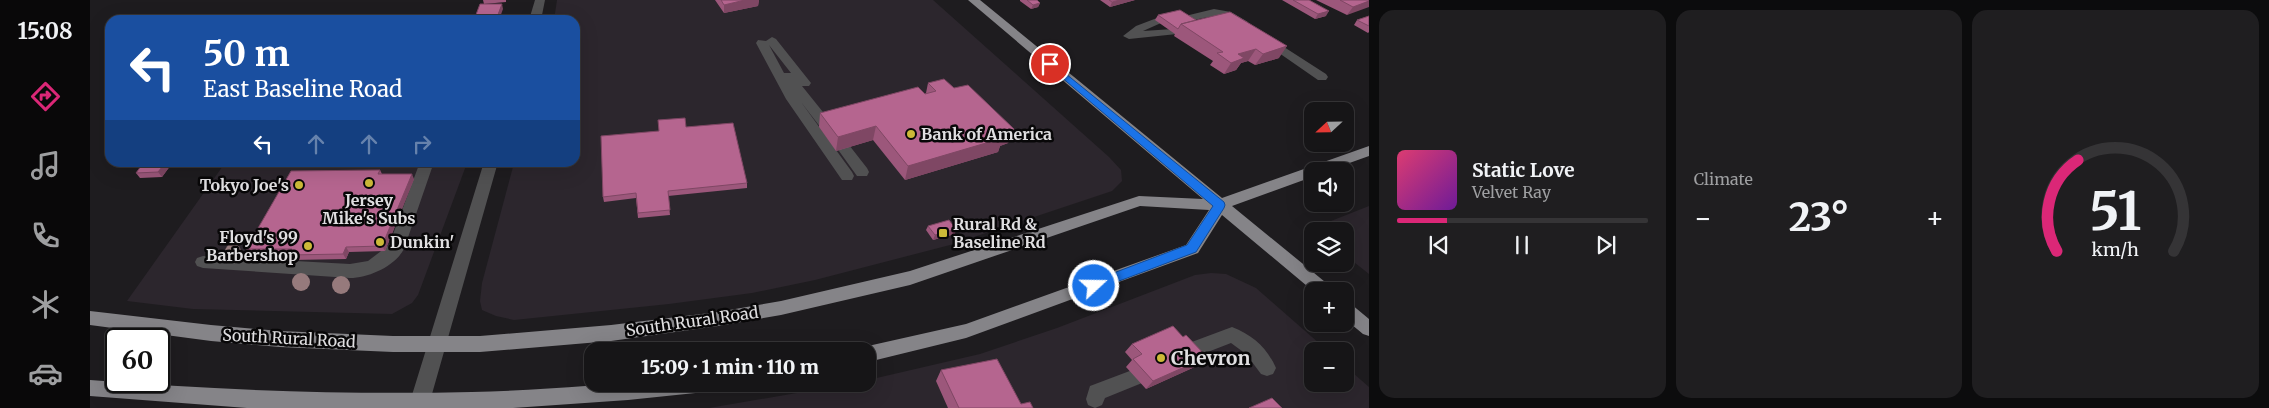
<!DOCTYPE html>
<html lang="en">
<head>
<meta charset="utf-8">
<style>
  body { margin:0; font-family:Merriweather,serif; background:#1f1e20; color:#f1f3f6; height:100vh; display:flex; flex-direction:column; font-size:19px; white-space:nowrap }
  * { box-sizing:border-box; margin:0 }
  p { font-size:16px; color:#9e9fa1 }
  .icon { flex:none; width:28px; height:28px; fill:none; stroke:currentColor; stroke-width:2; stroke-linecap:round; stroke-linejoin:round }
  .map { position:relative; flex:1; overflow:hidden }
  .side { display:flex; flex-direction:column; gap:10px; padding:10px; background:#0c0c0d; width:900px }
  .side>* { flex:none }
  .hud { position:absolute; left:15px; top:15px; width:475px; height:152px; border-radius:15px; box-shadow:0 5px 20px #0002,0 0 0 1px #353436; background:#1a4fa0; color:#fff; overflow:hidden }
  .needle { width:32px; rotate:248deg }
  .controls { position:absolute; left:1214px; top:102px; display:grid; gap:10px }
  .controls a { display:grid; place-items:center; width:50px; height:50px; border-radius:10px; background:#161517; box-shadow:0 5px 20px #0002,0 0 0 1px #353436; font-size:25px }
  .speed { position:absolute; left:15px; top:328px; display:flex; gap:10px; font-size:25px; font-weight:700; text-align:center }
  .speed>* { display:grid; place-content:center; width:65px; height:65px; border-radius:50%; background:#161517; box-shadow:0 5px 20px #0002,0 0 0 1px #353436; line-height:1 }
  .speed .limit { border:2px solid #111; border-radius:8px; background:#fff; color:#111 }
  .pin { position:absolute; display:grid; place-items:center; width:42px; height:42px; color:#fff; margin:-21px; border:2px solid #fff; border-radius:50%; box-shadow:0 1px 5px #0007 }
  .me { position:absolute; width:55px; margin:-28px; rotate:69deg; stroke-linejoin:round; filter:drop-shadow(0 0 4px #0008) }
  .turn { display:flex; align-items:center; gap:18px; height:105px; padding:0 15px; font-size:22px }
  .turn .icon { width:65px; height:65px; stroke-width:2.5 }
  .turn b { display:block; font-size:35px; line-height:42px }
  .lanes { display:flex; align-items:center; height:48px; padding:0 15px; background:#0003; justify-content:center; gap:25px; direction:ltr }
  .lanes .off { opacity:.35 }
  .big { font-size:38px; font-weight:800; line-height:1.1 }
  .side .card { flex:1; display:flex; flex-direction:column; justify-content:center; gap:8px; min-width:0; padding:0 18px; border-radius:15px; background:#1f1e20 }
  .side .dial { align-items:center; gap:0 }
  .dial svg { height:130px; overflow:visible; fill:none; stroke:#353436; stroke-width:7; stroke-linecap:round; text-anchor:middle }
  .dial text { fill:#f1f3f6; stroke:none }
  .song { display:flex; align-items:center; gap:15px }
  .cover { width:60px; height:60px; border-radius:8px; background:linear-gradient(135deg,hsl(340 70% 55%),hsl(280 70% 35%)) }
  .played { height:5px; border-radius:2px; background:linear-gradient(90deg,#db2777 20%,#353436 20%) }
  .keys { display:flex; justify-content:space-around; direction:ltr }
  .heat { display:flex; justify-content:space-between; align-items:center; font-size:28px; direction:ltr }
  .side .tiles { flex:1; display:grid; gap:10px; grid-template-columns:repeat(3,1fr) }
  .trip { position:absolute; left:494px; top:342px; width:292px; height:50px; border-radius:15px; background:#161517; box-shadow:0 5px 20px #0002,0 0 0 1px #353436; font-weight:800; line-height:50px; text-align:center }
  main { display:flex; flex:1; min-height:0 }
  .dock { display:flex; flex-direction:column; width:90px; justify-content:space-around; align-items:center; background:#090809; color:#9e9fa1 }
  .dock .icon { width:35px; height:35px }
  .dock .current { color:#db2777 }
  .dock b { font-size:22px; color:#f1f3f6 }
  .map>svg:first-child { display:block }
</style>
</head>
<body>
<main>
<nav class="dock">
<b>15:08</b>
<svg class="icon current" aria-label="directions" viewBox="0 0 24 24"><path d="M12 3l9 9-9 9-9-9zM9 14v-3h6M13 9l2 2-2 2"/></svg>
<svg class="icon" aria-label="music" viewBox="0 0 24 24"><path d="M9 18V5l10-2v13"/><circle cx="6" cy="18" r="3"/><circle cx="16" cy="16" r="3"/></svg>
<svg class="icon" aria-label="phone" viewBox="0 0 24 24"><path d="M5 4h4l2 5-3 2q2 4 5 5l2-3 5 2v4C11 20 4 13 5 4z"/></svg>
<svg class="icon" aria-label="climate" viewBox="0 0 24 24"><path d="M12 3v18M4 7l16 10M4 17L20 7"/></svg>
<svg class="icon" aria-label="car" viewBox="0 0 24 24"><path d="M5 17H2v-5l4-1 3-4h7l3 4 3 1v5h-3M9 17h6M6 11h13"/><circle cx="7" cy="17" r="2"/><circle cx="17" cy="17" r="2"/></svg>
</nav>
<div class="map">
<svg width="1279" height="408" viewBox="0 0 1279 408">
  <rect width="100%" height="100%" fill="#1e1c1f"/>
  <path fill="#2c262d" d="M467 0H843L1019 157 1031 170 1032 181 1022 191 860 245 725 280 662 293 579 304 424 320 406 316 392 310 390 301 392 283 424 163 485 162V20H464Z
    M135 163H377L328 295 322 303 302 314 103 309 37 301Z
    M1279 206V274L1255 255V231H1234L1233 228 1241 221Z
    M1121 273 1136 274 1166 288 1238 351H1222V384H1255V366L1279 387V408H619L759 384H778V380L890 354 967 328 1105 275Z"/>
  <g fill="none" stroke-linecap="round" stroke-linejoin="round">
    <path fill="#515152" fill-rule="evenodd" d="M445 0H455L451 20H439Z
      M1124 9 1141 12 1158 22 1152 25 1131 16 1118 17 1095 22 1089 19 1091 17Z
      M1067 18 1071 19 1073 21 1071 23 1053 31 1083 29 1087 30 1089 32 1087 34 1039 39 1033 36 1046 26Z
      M1177 36 1236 74 1238 77 1236 80H1228L1173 42 1171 40Z
      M682 37 686 39 721 83 719 86H712L741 122 743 125 741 128H731L711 102 762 172 764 176 762 180H752L696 99 666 43 668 40 676 41ZM679 45 701 73H694Z
      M754 143 759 145 777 168 779 172 777 176H767L749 151 747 148 749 145Z
      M330 162H344L314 249C305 266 279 278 260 278L113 268 107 266 105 262 107 258 113 256 260 264 278 261 299 245Z
      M394 162H408L338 408H318Z
      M1142 327C1163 335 1177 348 1186 368L1183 374 1177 376 1171 374 1156 354 1141 343 1097 360 1091 358 1088 352 1091 346Z
      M1045 369 1052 371 1054 377 1052 383 1015 398 1012 405 1005 408 998 405 996 399 1000 386Z"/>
    <path fill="#858488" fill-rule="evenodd" d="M878 0H890L1132 198 1279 146V156L1237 171H1222V177L1142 206 1240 286 1242 291H1223L1132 215 1108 253 876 338 778 362V351H770L772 348 778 346 876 324 1096 245 1119 210 1050 206 820 285 691 315 628 326 521 341 390 352H303L190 347 121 341 0 325V311L121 325 190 331 303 336H390L521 325 628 312 691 301 820 271 1049 196 1113 199Z
      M1255 302 1261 304 1279 319V336L1273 334 1255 319Z
      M0 380C127 390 254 395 382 392 463 391 544 378 624 384L622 390 615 392 538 400 423 408H157L0 396Z"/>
  </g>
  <g fill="#967a7c">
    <circle cx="143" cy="252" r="8"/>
    <circle cx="211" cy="282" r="9"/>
    <circle cx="251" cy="285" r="9"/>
  </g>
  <path fill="#9c577b" d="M393 0H416V2L394 4Z
    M625 0H669L668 6 634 13Z
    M930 0H947L950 3 948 7 941 9 930 1Z
    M1010 0H1045L1020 7Z
    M1192 0H1219L1236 16 1225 19Z
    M1226 0H1279L1257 15Z
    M1068 15 1106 20 1189 58 1165 65 1158 61 1151 63 1146 70 1134 74 1120 65 1123 61 1084 36 1085 34 1065 20Z
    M1279 16V32L1278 33 1264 25 1267 20Z
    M838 83 864 88 924 129 918 143 910 146 908 152 815 180 783 140 746 151 729 127 730 113 835 94 836 93Z
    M596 127 657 183V188L578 196 580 215 548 218 546 198 514 202 513 197 569 131Z
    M83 162 72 177 50 178 46 173Z
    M290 170 292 174 324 179 295 251 259 252 256 259 202 260 199 255V254H160L156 249Z
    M838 226 865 234 843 240 836 230Z
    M1093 337 1117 357 1109 365 1056 389 1036 367 1042 360 1035 352 1042 344Z
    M851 370 931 404 943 408H858L846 381Z"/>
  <path fill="#7f4764" d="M655 0H669L668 6 634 13V5Z
    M1030 0H1045L1020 7 1022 2Z
    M1279 1V7L1257 15 1263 7Z
    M950 3 948 7 941 9 943 5Z
    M412 4 413 9 409 20H406Z
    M1239 11 1236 16 1225 19 1228 14Z
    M1197 46 1189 58 1165 65 1173 54Z
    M1166 49 1158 61 1151 63 1146 70 1134 74 1141 63 1148 54Z
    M786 126 783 140 746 151 748 137Z
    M924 129 918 143 910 146 908 152 815 180 818 166 909 134Z
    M76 162H83L72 177 68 172Z
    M322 174 324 179 295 251 292 246Z
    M866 229 865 234 843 240 845 235Z
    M256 247 259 252 256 259 253 254Z
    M1117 357 1109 365 1056 389 1063 381Z"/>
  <path fill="#b5658f" stroke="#7f4764" d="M631 0H655L634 5Z
    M937 0H947L950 3 943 5Z
    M1019 0H1030L1022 2Z
    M1203 0H1219L1239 11 1228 14Z
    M1250 0H1279V1L1263 7Z
    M390 4H412L406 20H384Z
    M1090 10 1106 20 1091 24 1088 29 1068 15Z
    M1140 12 1197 46 1173 54 1166 49 1148 54 1154 58 1141 63 1127 53 1133 52 1091 24Z
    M1279 16V26L1267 20Z
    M854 79 864 88 878 85 924 129 909 134 913 138 818 166 786 126 748 137 730 113 828 87 835 94 846 91 838 83Z
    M595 118 596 127 643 123 657 183 578 191 580 210 548 213 546 193 513 197 511 136 569 131 568 120Z
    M54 162H76L68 172 46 173Z
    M290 170 288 174H322L292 246 256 247 253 254 199 255 202 249H156L201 171Z
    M859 220 866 229 845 235 838 226Z
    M1083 326 1093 337 1096 335 1117 357 1063 381 1043 359 1052 354 1042 344Z
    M907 359 931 404 940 402 943 408H869L851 370Z
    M1182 398 1192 408H1159Z"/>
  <path fill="#1a73e8" stroke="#114b97" d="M960 61 1134 202 1135 205 1134 208 1106 252 1008 289H1000L998 286 1000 282 1097 245 1123 206 957 65 955 64Z"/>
  <g fill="#ccb938" stroke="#080708" stroke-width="2">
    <circle cx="821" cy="134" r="5"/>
    <circle cx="279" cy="183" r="5"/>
    <circle cx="209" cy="185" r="5"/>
    <rect x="848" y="228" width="10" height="10" rx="2.5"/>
    <circle cx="290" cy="242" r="5"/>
    <circle cx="218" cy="246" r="5"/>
    <circle cx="1071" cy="358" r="5"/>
  </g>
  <g text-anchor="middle" stroke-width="5" stroke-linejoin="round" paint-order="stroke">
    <g font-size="16" font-weight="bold" fill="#e0dfe1" stroke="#080708" text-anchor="start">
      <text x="831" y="140">Bank of America</text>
      <text x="199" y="191" text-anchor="end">Tokyo Joe's</text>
      <text x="279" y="206" text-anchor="middle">Jersey<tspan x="279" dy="18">Mike's Subs</tspan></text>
      <text x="863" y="230">Rural Rd &amp;<tspan x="863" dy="18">Baseline Rd</tspan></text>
      <text x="208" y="243" text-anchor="end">Floyd's 99<tspan x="208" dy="18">Barbershop</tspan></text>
      <text x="300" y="248">Dunkin'</text>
    </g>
    <g font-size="16" fill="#e0dfe1" stroke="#080708">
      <text transform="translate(602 321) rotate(-8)" y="6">South Rural Road</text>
      <text transform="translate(199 338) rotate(3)" y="6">South Rural Road</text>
    </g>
    <g font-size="19" font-weight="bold" fill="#e0dfe1" stroke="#080708" text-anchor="start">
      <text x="1081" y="365">Chevron</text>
    </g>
  </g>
</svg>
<div class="controls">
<a><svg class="needle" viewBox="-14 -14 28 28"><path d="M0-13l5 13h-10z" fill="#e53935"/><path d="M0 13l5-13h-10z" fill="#9e9fa1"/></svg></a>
<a><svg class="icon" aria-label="sound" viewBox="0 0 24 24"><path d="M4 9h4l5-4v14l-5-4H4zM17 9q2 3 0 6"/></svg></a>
<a><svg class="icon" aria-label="layers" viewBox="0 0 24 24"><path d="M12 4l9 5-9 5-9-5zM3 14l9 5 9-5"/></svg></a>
<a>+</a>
<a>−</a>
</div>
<div class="speed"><div class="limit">60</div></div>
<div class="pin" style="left:960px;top:64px;background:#d93025"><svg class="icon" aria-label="arrive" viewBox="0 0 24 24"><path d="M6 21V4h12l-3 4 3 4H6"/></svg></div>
<svg class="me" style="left:1004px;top:286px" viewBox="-20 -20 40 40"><circle r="17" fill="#1a73e8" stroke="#fff" stroke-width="3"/><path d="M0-11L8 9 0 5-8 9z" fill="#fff"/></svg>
<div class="trip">15:09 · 1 min · 110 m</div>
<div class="hud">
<div class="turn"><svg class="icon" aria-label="left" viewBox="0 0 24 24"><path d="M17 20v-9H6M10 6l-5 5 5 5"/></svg><div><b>50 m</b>East Baseline Road</div></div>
<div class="lanes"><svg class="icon" aria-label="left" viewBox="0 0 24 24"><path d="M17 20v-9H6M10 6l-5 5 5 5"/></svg><svg class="icon off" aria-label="ahead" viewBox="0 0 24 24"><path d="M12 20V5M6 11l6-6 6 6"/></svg><svg class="icon off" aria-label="ahead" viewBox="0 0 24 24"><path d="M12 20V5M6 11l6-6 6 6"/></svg><svg class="icon off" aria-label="right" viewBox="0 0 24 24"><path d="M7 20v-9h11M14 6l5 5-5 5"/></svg></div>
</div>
</div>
<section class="side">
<div class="tiles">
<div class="card">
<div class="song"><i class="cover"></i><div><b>Static Love</b><p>Velvet Ray</p></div></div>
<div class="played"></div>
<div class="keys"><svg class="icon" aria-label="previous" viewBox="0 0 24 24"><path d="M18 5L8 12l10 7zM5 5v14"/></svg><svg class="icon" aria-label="pause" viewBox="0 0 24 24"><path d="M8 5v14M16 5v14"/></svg><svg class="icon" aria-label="next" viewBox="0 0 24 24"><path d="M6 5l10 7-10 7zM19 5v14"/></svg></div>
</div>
<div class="card"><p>Climate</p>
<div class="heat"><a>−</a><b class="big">23°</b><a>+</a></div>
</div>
<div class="card dial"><svg viewBox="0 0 100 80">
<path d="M14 69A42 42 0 1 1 86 69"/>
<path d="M14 69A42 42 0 0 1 27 13" stroke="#db2777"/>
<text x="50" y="56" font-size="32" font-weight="700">51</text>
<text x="50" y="72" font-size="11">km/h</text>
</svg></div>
</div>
</section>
</main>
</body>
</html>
